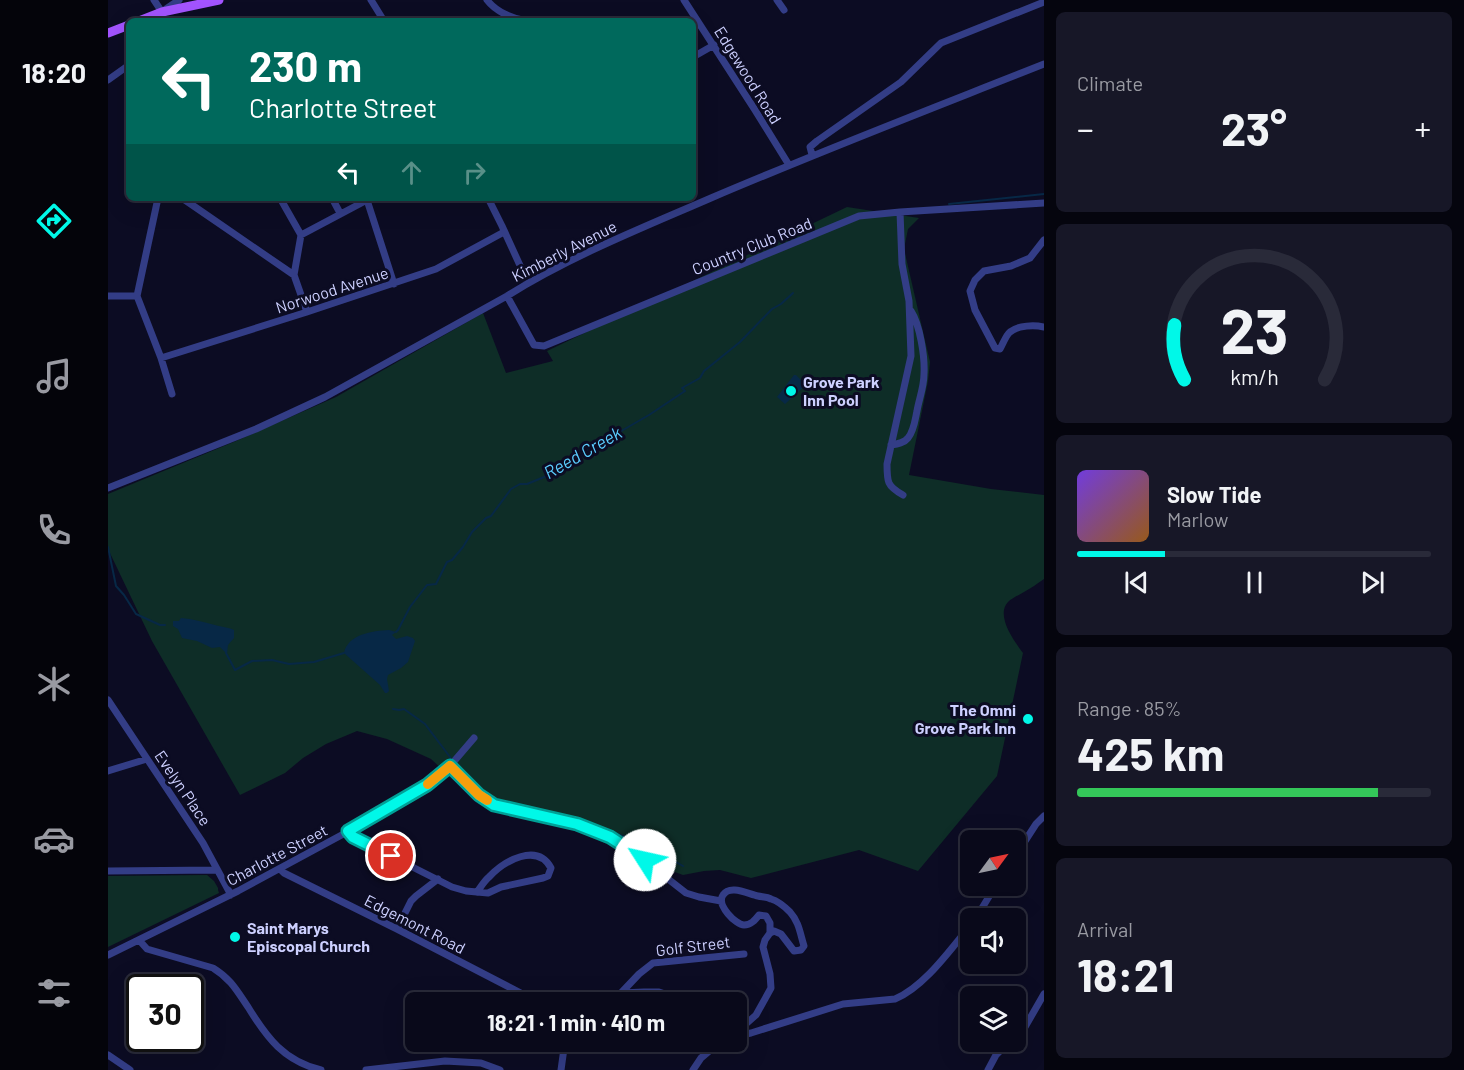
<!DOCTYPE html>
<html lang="en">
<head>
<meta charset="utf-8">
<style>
  body { margin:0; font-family:Barlow,sans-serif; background:#171727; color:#f1f3f6; height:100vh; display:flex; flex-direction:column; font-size:22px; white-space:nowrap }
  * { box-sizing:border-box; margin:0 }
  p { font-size:20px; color:#999aa2 }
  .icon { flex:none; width:33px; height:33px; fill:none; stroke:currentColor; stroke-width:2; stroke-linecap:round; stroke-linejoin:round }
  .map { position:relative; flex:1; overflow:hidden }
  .panel { display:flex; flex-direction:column; gap:12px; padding:12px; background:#05050e; width:420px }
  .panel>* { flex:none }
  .top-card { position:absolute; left:18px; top:18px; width:570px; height:183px; border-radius:9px; box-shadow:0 6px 24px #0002,0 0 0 2px #292a39; background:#00695c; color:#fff; overflow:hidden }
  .needle { width:39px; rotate:57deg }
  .buttons { position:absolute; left:852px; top:830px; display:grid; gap:12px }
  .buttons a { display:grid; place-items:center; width:66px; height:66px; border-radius:9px; background:#09091a; box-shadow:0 6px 24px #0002,0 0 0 2px #292a39; font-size:30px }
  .speed { position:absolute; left:18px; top:974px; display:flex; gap:12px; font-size:30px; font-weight:700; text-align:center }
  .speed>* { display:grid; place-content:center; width:78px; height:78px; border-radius:50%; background:#09091a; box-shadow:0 6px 24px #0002,0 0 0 2px #292a39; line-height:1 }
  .speed .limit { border:3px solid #111; border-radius:9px; background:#fff; color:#111 }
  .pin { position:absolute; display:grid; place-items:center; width:51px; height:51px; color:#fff; margin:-26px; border:3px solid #fff; border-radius:50%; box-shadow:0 2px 6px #0007 }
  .me { position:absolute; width:66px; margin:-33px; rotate:305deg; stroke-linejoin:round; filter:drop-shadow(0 0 4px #0008) }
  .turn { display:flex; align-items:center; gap:21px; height:126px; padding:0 24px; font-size:27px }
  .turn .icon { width:78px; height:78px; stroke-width:2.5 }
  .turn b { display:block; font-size:42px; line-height:51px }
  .lanes { display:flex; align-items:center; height:57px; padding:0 24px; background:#0003; justify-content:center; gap:30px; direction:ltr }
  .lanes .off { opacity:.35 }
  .big { font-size:45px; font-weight:700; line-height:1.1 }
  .panel .card { flex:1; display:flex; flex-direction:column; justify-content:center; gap:9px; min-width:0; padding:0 21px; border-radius:9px; background:#171727 }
  .panel .dial { align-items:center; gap:0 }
  .dial svg { height:156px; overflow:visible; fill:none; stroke:#292a39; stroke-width:7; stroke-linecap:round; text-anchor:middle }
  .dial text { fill:#f1f3f6; stroke:none }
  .song { display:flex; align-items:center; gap:18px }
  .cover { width:72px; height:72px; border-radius:9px; background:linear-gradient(135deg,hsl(260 70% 55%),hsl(30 70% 35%)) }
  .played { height:6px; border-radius:3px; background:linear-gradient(90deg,#00f8e8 25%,#292a39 25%) }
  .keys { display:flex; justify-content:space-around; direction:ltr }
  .heat { display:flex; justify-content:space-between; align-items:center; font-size:33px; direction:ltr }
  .charge { height:9px; border-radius:4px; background:linear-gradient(90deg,#34c759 85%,#292a39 0) }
  .trip { position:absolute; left:297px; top:992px; width:342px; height:60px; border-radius:9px; background:#09091a; box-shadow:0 6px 24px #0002,0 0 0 2px #292a39; font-weight:700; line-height:60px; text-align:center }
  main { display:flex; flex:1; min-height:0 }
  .dock { display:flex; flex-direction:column; width:108px; justify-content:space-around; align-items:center; background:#04040a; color:#999aa2 }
  .dock .icon { width:42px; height:42px }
  .dock .active { color:#00f8e8 }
  .dock b { font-size:27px; color:#f1f3f6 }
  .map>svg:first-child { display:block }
</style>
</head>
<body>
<main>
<nav class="dock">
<b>18:20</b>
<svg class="icon active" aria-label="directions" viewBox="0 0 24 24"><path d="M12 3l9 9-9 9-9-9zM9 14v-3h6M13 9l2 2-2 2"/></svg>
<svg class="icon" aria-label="music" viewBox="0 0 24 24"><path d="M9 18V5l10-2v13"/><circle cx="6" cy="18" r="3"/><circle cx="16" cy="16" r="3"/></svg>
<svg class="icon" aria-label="phone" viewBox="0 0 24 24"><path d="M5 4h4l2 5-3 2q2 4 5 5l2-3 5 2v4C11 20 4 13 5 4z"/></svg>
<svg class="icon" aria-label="climate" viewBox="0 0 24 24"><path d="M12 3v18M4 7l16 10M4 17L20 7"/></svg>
<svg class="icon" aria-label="car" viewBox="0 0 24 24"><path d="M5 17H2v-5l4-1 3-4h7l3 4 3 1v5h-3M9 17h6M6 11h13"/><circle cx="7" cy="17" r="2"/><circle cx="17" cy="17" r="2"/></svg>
<svg class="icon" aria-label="filters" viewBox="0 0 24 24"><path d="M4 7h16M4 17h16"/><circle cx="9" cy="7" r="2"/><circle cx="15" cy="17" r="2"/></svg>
</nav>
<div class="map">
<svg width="936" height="1070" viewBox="0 0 936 1070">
  <rect width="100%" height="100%" fill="#0c0c23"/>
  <path fill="#0e2d27" d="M739 207 811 218 800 229 796 249 822 362 820 381 801 475 883 489 936 495V579C929 584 923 588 916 592 911 595 904 598 900 602 887 616 907 642 915 653L889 776 810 871 751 850 643 878 612 870 596 871 575 875 523 856 436 813 365 798 323 759 279 739 249 731 218 744 195 758 177 773 132 795 44 641 0 549V494L128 441 228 397 375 313 398 373 445 361 439 351Z
    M99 875 106 881 110 888V890L111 893 0 947V876Z"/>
  <path fill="#072846" d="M686 375H688L698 385 677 404 669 397Z
    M73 618C85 619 95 622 107 625 114 627 120 627 126 630V638L120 645 119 654 112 647 104 648 89 641 74 638 70 629 65 626V621H71Z
    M281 630 288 632 284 635 288 639 299 636 305 638 307 641 300 662 293 668 280 675 279 679 281 691 279 693H277L272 685 236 653C240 634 264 631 281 630Z"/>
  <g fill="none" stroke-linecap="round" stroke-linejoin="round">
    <path stroke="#072846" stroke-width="2" d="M841 204 936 194
      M0 547 8 586 16 595 28 614 52 625H57
      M288 632 290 630 302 607 319 585 328 584 339 562 344 560 355 547 364 532 378 518 383 516 403 489 412 484H419L451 471 482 449 541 415 577 391 574 388 592 378 596 371 632 342 664 309 673 304 685 293
      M118 653 127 670 144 661 164 660 181 664 206 662 236 653
      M285 709 291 710 296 709 317 724 342 757 343 761
      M379 796 389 802 454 816
      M476 823 530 841 575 866"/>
    <path stroke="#333d86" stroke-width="7" d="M46 0 54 12 56 21
      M263 0 276 21
      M379 0C388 12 405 19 419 21
      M576 0 647 110 681 165
      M669 0 676 10
      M58 9 71 0
      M585 57 606 45
      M0 80 21 65
      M704 155 702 147 709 141 793 82 833 43 936 2
      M74 198 186 275
      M172 198 193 235
      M224 198 232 213
      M380 198 394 226 420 283
      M792 212 794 264 801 301 803 356 779 464C779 482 779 486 795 495
      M936 240 922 258 903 266 876 271 867 280 862 291 867 310 887 348 892 349C895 344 898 335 902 332 910 325 927 325 936 327
      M0 296H29L53 358 199 312 328 269 396 232
      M29 296 50 198
      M399 296 426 345 436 346 751 216 792 212 936 203
      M199 312 186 275 193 235 259 200 286 284
      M53 358 64 394
      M783 445C790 444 796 443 800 438 806 431 807 420 809 411 811 399 816 387 816 374 817 357 812 325 803 311
      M0 488 148 429 217 397 399 296C463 256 534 228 603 198 713 151 825 108 936 64
      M0 700 95 843 123 895
      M342 766 371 795 386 805 453 819 469 824 502 837 523 850 578 893 591 897 613 901
      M0 771 39 759
      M241 831 245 837 344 887 358 891 380 893 393 887 435 878 440 876 443 868C429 842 396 861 381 877 376 881 373 887 369 892
      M908 855 928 824 936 816
      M172 869 176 873 289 929 430 1002
      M0 871 109 870
      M868 918 888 885
      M289 929 303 901 308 896 330 879
      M31 940 39 949 105 968C123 979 129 991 140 1007 159 1038 176 1061 213 1070
      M0 955 130 891 241 831 308 793 319 785 342 766 366 738
      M513 993 531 974 545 963 636 954
      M502 1002 513 993 536 992H551L563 996 576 1002
      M628 1027 639 1023 648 1015 663 988 662 974 655 947 657 940 662 933V923L658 916 651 915C647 920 643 925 636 925 628 925 608 905 615 895 622 884 640 894 650 896 654 897 659 897 663 899 670 901 677 907 682 912 691 922 692 933 696 946L693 950 686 951 673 934 666 931 662 933
      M628 1036 643 1033 735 1004 787 999C816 987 842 950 862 926
      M908 1036 917 1027 936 994
      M0 1055 22 1070
      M258 1070 337 1061 373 1063 392 1070
      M453 1070 457 1041
      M585 1070 593 1058 613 1041
      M880 1070 888 1055 902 1041"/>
    <path stroke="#a354ff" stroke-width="9" d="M31 21 54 12 111 0
      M0 33 21 25"/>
  </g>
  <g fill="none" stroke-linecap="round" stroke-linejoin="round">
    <defs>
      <path id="route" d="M283 856 245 837 240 831 319 785 342 766 371 795 386 805 469 824 502 837 537 860"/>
    </defs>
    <use href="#route" stroke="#00a197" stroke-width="15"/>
    <use href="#route" stroke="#00f8e8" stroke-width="10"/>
    <path stroke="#f59e0b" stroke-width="10" d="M320 784 342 766 371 795 379 800"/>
  </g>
  <g fill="#00f8e8" stroke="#0c0c23" stroke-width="2">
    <circle cx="683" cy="391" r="6"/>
    <circle cx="920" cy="719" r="6"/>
    <circle cx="127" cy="937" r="6"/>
  </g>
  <g text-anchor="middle" stroke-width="6" stroke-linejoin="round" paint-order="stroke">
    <g font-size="16" fill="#cdd0ff" stroke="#0c0c23">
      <text transform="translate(640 75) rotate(58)" y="6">Edgewood Road</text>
      <text transform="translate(644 246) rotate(-22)" y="6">Country Club Road</text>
      <text transform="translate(456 251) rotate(-27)" y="6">Kimberly Avenue</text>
      <text transform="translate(224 290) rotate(-18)" y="6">Norwood Avenue</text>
      <text transform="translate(75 788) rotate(56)" y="6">Evelyn Place</text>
      <text transform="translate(169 855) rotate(-28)" y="6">Charlotte Street</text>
      <text transform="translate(307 924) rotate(27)" y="6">Edgemont Road</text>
      <text transform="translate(585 946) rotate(-7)" y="6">Golf Street</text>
    </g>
    <g font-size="16" font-weight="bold" fill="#cdd0ff" stroke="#0c0c23" text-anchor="start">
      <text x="695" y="388">Grove Park<tspan x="695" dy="18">Inn Pool</tspan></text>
      <text x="908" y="716" text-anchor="end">The Omni<tspan x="908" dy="18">Grove Park Inn</tspan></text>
      <text x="139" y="934">Saint Marys<tspan x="139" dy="18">Episcopal Church</tspan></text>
    </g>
    <g font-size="18" font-style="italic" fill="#5bceff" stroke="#0c0c23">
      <text transform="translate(475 453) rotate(-30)" y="6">Reed Creek</text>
    </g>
  </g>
</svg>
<div class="buttons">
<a><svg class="needle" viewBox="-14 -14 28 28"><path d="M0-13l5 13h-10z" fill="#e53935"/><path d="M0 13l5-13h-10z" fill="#999aa2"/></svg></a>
<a><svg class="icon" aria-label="sound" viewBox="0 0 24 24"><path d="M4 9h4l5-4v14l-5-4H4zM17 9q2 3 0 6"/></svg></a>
<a><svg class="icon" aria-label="layers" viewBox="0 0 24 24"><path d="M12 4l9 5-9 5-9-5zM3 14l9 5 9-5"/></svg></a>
</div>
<div class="speed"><div class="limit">30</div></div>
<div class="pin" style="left:283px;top:856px;background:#d93025"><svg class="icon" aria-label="arrive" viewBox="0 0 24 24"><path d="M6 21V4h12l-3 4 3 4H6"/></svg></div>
<svg class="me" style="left:537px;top:860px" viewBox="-20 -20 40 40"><circle r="19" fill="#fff"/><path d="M0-13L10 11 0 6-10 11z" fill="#00f8e8"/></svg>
<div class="trip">18:21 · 1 min · 410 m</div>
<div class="top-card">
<div class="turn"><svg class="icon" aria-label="left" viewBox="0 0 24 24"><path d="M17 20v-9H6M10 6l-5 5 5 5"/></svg><div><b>230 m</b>Charlotte Street</div></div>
<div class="lanes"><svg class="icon" aria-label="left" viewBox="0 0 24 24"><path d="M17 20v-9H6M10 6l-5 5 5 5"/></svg><svg class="icon off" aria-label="ahead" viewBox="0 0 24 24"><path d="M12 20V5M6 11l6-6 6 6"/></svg><svg class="icon off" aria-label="right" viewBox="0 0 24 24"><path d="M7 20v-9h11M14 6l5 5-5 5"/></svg></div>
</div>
</div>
<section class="panel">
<div class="card"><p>Climate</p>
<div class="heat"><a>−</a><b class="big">23°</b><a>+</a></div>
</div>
<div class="card dial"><svg viewBox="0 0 100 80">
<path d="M14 69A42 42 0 1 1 86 69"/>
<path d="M14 69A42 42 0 0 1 9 41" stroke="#00f8e8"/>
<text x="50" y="56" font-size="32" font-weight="700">23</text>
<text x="50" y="72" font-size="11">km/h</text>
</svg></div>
<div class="card">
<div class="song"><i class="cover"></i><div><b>Slow Tide</b><p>Marlow</p></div></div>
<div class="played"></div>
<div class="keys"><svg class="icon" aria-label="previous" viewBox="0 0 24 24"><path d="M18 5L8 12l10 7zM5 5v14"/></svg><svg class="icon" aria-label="pause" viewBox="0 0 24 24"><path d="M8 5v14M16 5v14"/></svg><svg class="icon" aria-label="next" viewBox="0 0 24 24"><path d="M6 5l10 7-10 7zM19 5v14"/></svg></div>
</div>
<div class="card"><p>Range · 85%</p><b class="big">425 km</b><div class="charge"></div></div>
<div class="card"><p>Arrival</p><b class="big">18:21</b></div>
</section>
</main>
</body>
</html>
